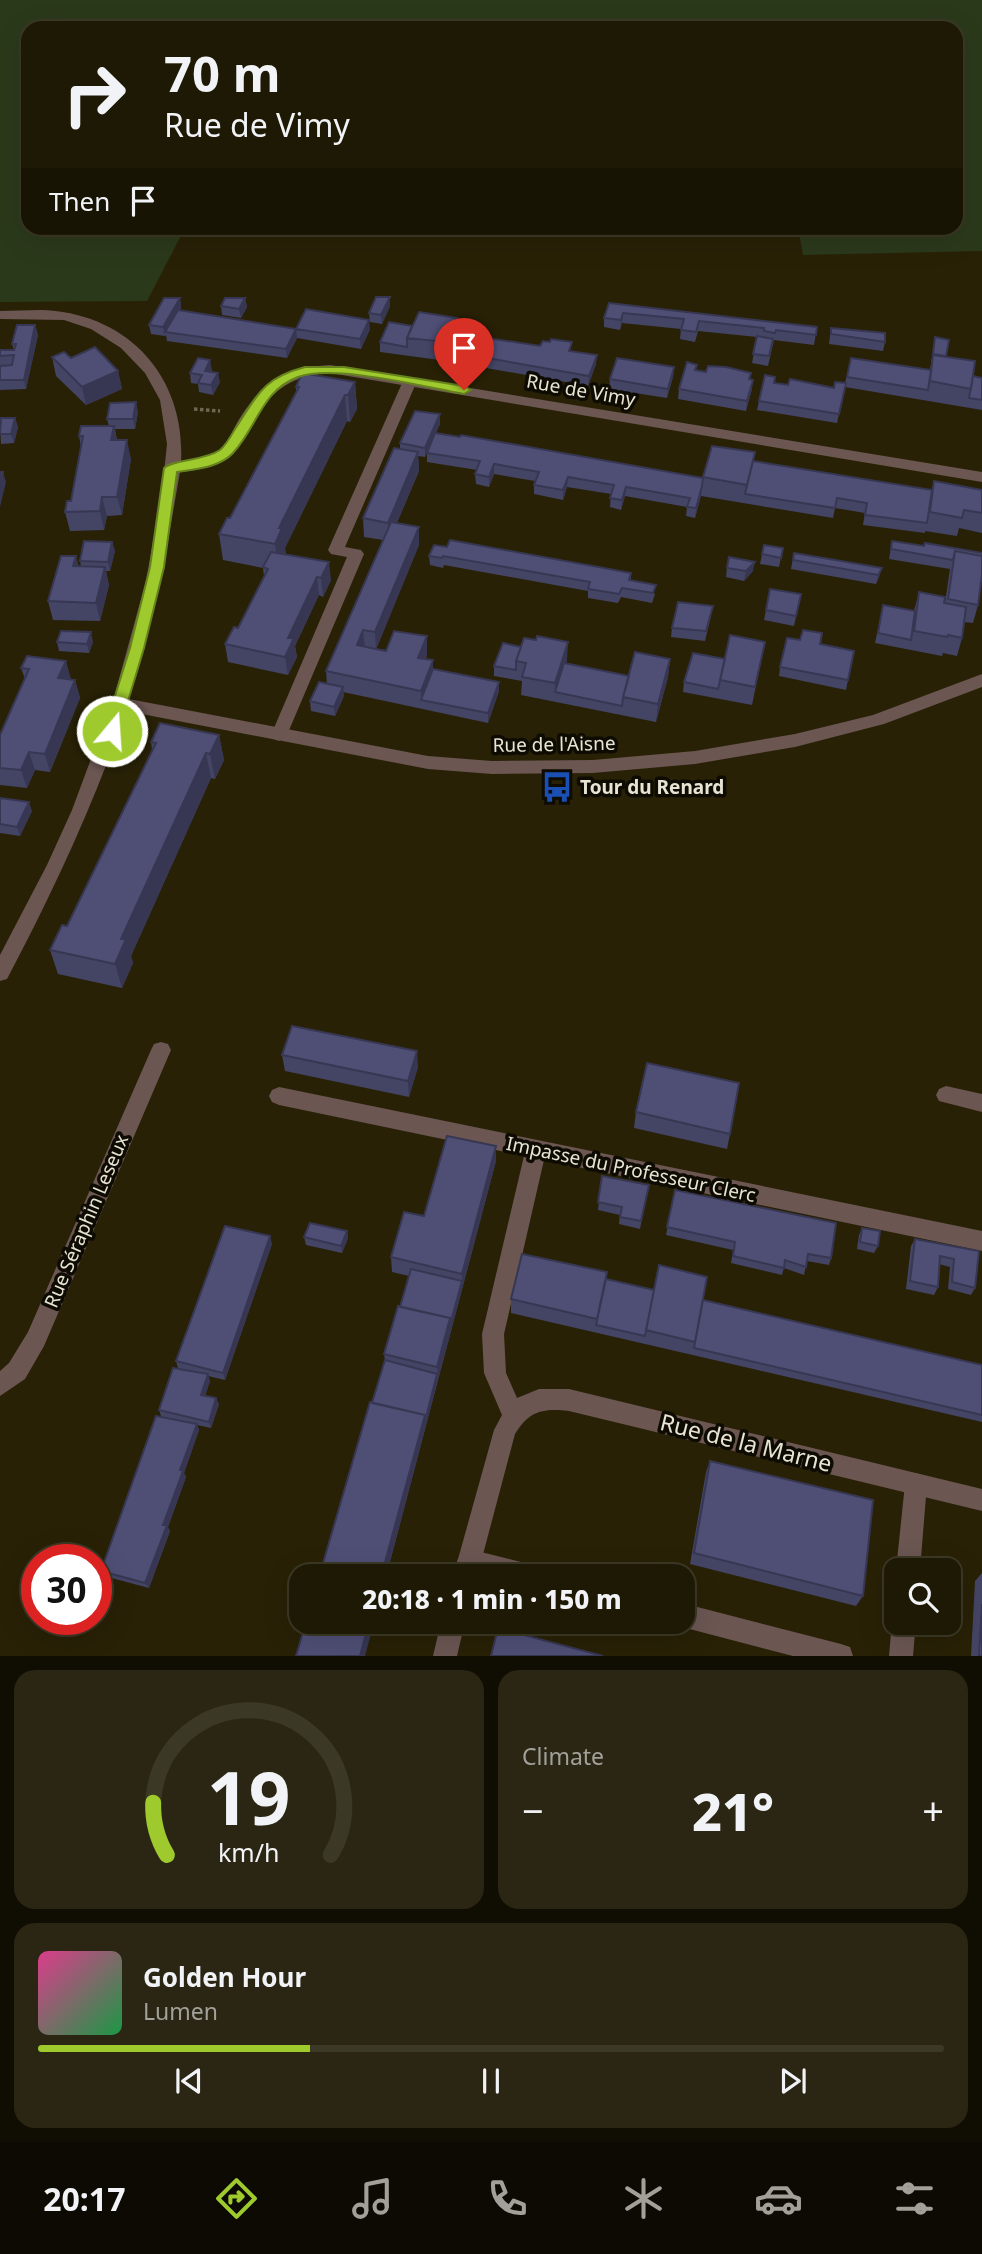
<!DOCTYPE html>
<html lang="en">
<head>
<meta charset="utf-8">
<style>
  body { margin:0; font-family:"Noto Sans",sans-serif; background:#2b2613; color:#f1f3f6; height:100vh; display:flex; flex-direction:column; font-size:26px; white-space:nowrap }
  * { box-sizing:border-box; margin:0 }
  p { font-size:23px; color:#a1a09a }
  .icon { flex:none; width:38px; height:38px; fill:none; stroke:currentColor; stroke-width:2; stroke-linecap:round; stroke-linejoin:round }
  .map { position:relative; height:1656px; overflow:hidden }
  .drawer { display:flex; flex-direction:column; gap:14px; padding:14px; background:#100e02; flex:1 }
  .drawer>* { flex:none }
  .banner { position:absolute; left:21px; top:21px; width:942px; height:214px; border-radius:21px; box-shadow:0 7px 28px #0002,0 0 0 2px #3c3826; background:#1e1904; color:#f1f3f6; overflow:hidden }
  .buttons { position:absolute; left:884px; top:1558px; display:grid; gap:14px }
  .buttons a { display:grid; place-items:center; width:77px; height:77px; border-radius:14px; background:#1e1904; box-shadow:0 7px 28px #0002,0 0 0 2px #3c3826; font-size:35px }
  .speed { position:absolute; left:21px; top:1544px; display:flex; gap:14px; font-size:35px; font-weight:700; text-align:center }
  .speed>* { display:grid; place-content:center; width:91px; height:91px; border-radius:50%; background:#1e1904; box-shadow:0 7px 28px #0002,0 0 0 2px #3c3826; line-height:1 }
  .speed .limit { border:10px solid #d22; background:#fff; color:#111 }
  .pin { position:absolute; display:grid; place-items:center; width:60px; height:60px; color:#fff; margin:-72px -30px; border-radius:50% 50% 50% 0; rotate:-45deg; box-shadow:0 0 7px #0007 }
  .pin .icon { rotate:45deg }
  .me { position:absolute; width:77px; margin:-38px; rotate:18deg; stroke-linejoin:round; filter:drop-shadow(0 0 5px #0008) }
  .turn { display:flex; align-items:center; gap:24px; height:147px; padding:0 28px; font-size:32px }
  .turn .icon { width:91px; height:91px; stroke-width:2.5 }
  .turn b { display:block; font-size:49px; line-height:60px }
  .then { display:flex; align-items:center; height:66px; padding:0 28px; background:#0003; gap:14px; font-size:26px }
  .big { font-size:52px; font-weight:800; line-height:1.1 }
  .drawer .widget { flex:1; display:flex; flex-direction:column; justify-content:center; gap:10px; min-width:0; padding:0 24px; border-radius:21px; background:#2b2613 }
  .drawer .dial { align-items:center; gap:0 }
  .dial svg { height:182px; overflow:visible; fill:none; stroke:#3c3826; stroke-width:7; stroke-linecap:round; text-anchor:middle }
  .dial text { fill:#f1f3f6; stroke:none }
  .song { display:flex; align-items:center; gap:21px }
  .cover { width:84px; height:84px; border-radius:10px; background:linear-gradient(135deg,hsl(330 70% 55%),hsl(140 70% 35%)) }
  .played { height:7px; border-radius:4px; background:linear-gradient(90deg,#9eca2e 30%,#3c3826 30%) }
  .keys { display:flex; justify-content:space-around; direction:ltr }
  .heat { display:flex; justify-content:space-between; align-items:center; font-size:38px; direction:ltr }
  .drawer .tiles { flex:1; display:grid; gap:14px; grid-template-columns:1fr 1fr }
  .widget:last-child { grid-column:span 2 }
  .trip { position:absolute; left:289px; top:1564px; width:406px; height:70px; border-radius:21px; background:#1e1904; box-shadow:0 7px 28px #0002,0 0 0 2px #3c3826; font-weight:800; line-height:70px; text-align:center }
  .tabs { display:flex; height:112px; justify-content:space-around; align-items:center; background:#0c0a02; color:#a1a09a }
  .tabs .icon { width:49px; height:49px }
  .tabs .on { color:#9eca2e }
  .tabs b { font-size:32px; color:#f1f3f6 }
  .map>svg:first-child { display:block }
</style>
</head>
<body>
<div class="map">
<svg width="982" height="1656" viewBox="0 0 982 1656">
  <rect width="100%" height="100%" fill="#282106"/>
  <path fill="#2b391b" d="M0 0H982V251L803 255 798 228H956V28H28V228H185L147 301 0 302Z"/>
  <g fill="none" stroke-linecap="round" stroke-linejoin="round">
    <path stroke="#6e6851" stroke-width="3.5" stroke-dasharray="3.5 2.5" stroke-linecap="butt" d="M194 409 220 411"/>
    <path fill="#6b5652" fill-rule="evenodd" d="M410 377 417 381 345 547 361 550 364 554 287 735 279 741 273 739 271 735 347 557 331 554 328 550 403 381Z
      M161 1042 168 1044 171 1050 44 1346 25 1379 0 1396V1371L9 1363 28 1332 151 1050 154 1044Z
      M946 1086 982 1094V1112L939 1101 936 1095 939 1089Z
      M916 1473 924 1476 927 1484 920 1570H896L905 1484 908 1476Z
      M469 1549 533 1565 541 1569 545 1577C516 1577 487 1580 461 1569L457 1561 461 1553Z
      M682 1603 841 1644 850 1647 853 1656H793L682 1627 673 1622H682Z
      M896 1614V1622H916L913 1656H889L892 1622Z"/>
    <path fill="#6b5652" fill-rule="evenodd" d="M40 310C127 312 186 376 181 462 193 461 206 459 217 452 228 444 232 432 238 421 261 383 286 367 330 365L982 472V482L330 373C291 375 266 393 249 428 243 439 238 451 227 459 214 468 195 470 180 472L161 581 129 699 428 756 492 761 593 760 695 751 795 734 873 715 982 674V687L884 724 795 747 695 764 593 773 492 774 428 769 126 711C94 804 53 892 7 979L0 981V955L47 865 72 810 114 697 146 581 162 491 167 444 160 400 145 373 121 348 91 329 64 320 0 319V311Z
      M279 1087 982 1231V1251L544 1160 504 1334 506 1373 517 1398 539 1389H569L982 1489V1511L569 1411C543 1408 529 1411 515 1434L477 1577H453L494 1430 502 1415 484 1373 482 1334 524 1156 279 1105 272 1102 269 1096 272 1090Z
      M441 1622H465L457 1656H433Z"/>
  </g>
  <path fill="#444465" d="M390 297V306L382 324 370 322 369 313Z
    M180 298 181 308 180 310 296 329H370L361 349 297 338 287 358 167 341 166 335 165 336 151 334 149 325Z
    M245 298 247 307 241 318 222 315 221 306Z
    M609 303 817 327 814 345 774 340 768 366 752 363 757 337 698 331 695 342 680 339 681 329 622 323 620 330 604 327V318Z
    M389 322 571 351 596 364 588 386 447 361 380 352V342Z
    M35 325 38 335 26 389 0 390V350H14L12 344Z
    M831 328 885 342 883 351 829 344Z
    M935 337 946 356 973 376 982 378V410L845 387 837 423 757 410 759 401 775 377 774 383 788 385 834 388 845 383 851 358 930 370Z
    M52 357 71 358 118 371 122 389 86 405 56 376Z
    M674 367 673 377 667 398 609 389 610 379Z
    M212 370 211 372 220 382 213 395 199 392 198 384 191 383 190 373Z
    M696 371 706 372 751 373 750 379 752 389 746 411 678 399 679 389Z
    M355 382 357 409 350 422 347 421 285 548 286 554 331 580 323 597 319 595 295 646 297 657 288 675 228 662 225 644 238 628 264 576 263 568 223 560 219 534 230 518 296 392V387Z
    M138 412 135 429H115L117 440 131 459 122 515 107 516 104 530 70 531 65 512 71 501 81 447 79 436 109 426 107 419Z
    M440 414V424L436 433 703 478 755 452 753 461 932 490 934 481 982 490V533L959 528 957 536 925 531V533L863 525 865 513 835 508 833 518 701 496 695 518 686 516 687 507 625 496 621 510 610 507 611 494 567 487 563 500 534 494V485L535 481 494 474 489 487 476 484 475 474 477 470 427 462V453L425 457 418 456 419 471 397 523 419 545 376 649 427 654 426 659 433 669 499 691 488 723 343 692 344 696 335 716 311 711 310 701 327 684 326 671 383 540 364 537 363 518 400 449V443Z
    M15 418 18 427 14 443 1 444 0 424Z
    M892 541 924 546 982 553 978 605 973 623 964 622 962 638 957 656 943 653 942 656 875 643 883 605 914 611 919 592 945 603 950 569 889 559Z
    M112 542 115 551 110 571H106L109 585 100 621 53 620 48 601 81 566 80 561Z
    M434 545 631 573V580L655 594 652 603 621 597 618 603 588 598V591L444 565 443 568 430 565 429 556Z
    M764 545 783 548 779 567 760 564Z
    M794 553 882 568 879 577 876 584 791 569Z
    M727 568 753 571 744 581 726 577Z
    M770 589 801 594 794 626 764 620Z
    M711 616 705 641 671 637 672 628Z
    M57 642H93L89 653 59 651Z
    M765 642 752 705 683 692 684 682 725 659Z
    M820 644 848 680 846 690 779 676 780 667Z
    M521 647 567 660 566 663 629 676 670 659 668 677 656 722 521 695 522 681 494 676V666Z
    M27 656 71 680H75L80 698 50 772 35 770 27 788 0 785V735L25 679 21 668Z
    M219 735 224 760 215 779 211 778 131 956 133 963 122 988 58 974 50 950 67 926 152 750 151 742Z
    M0 798 32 811 20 836 0 833Z
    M282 1055 418 1067 409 1097 285 1071Z
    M636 1112 730 1134 727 1149 634 1128Z
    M496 1146V1161L386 1577H319L372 1403 385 1360 384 1354 400 1307 409 1276 392 1272 391 1257 424 1216Z
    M602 1176 649 1185 640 1229 619 1224 620 1215 598 1210Z
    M675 1190 831 1258 829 1265 807 1261 804 1275 784 1268 782 1275 731 1263 733 1250 666 1235Z
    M862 1228 878 1246 874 1253 857 1249 859 1235Z
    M347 1231 348 1238 342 1253 306 1245 304 1237Z
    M915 1239 979 1251 975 1288 971 1295 948 1289 950 1267 939 1264 938 1287 934 1295 906 1289 911 1246Z
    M272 1244 225 1380 208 1376 210 1381 205 1396 219 1404 211 1428 197 1425 199 1430 184 1473 186 1477 168 1527 170 1531 149 1588 104 1576 101 1571 161 1416 159 1410 178 1368 176 1361Z
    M606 1279 982 1365V1422L511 1313V1299Z
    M710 1461 863 1596 856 1606 690 1564 706 1472Z
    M982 1573V1656H971L975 1581Z"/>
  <path fill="#373753" d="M390 297V306L382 324 381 315Z
    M180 298 181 308 168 332H165V336L163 327Z
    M245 298 247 307 241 318 239 309Z
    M623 313 622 323 620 330 621 320Z
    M457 318 458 336 447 351 446 342Z
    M369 320 370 329 361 349 360 339Z
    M35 325 38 335 26 389 24 380Z
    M296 329 297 338 287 358 286 349Z
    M597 355 596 364 588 386 589 376Z
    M210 360 212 370 206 380 205 371Z
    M674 367 673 377 667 398 668 389Z
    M118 371 122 389 86 405 82 387Z
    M218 373 220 382 213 395 211 385Z
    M753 380 752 389 746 411 747 401Z
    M355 382 357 409 350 422 348 395Z
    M345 395 347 421 285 548 286 555 278 570 275 544 279 528Z
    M136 402 138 412 135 429 133 419Z
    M440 414V424L425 457V448Z
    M15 418 18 427 14 443 11 434Z
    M114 426 118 445 111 440Z
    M127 440 131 459 122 515 117 497Z
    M418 452 419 471 389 541 388 523Z
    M494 464V474L489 487V477Z
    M3 472 6 482 0 507V485Z
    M568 477 567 487 563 500V490Z
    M702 486 701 496 695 518 696 508Z
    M626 487 625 496 621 510 622 500Z
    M102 497 107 516 104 530 100 511Z
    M419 527V545L376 650 375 632Z
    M112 542 115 551 110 571 108 562Z
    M76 556 81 575 73 566Z
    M329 562 331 580 323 597 321 578Z
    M755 562 753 571 744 581 746 571Z
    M105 567 109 585 100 621 96 603Z
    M882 568 879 577 876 584 878 575Z
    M317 577 319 595 295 646 297 657 288 675 285 657 288 638Z
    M363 630 365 648 357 645Z
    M91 632 93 642 89 653 87 644Z
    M427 636V654L419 676 418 658Z
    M568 642 567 660 557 692H555V683Z
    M670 659 668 677 656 722 658 704Z
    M433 660V679L421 700V691Z
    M66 661 71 679 58 678Z
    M75 680 80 698 50 772 45 754Z
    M499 682V691L488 723V713Z
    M343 687 344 696 335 716 334 707Z
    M219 735 224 760 215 779 210 754Z
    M29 752 35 770 27 788 21 770Z
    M206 753 211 778 131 956 133 963 122 988 115 964 121 939Z
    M29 802 32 811 20 836 17 827Z
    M417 1051 418 1067 409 1097 408 1081Z
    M496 1146V1161L438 1380 437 1367 450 1318 462 1281V1274Z
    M347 1231 348 1238 342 1253 341 1246Z
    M270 1236 272 1244 225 1380 223 1373Z
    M208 1374 210 1381 203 1402 201 1395Z
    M437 1374 438 1380 386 1577H381L425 1415Z
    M216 1398 219 1404 211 1428 209 1422Z
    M197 1424 199 1430 184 1473 186 1477 168 1527 170 1531 149 1588 145 1583 180 1470Z
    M369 1622H374L365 1656H360Z"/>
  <path fill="#4f4f76" stroke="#373753" stroke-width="2" d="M376 297H390L381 315 369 313Z
    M164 298H180L163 327 149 325Z
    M225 298H245L239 309 221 306Z
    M609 303 817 327 816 335 776 330 775 333 764 331V328L699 321 696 332 681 330 684 319 623 313 621 320 604 318Z
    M306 309 369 320 360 339 296 329Z
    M178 310 296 329 286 349 165 332Z
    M419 312 457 318 446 342 407 338Z
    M389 322 412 326 407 338V347L380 342Z
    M17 325H35L24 380H0V366L12 365 14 355 0 356V350H14L16 344H12Z
    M831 328 885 333V342L831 334Z
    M455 333 540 346 543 341 550 342 551 339 572 342 569 351 597 355 589 376 447 351Z
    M757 336 773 339 769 356 753 354Z
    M935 337 949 340 946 356 933 354Z
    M95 347 118 371 82 387 52 357 64 352 71 358Z
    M933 355 975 361 971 389 930 381Z
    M198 358 210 360 205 371 218 373 211 385 198 383 202 375 190 373Z
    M617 358 674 367 668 389 610 379Z
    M851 358 931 370 928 390 847 377Z
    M687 362 697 365 695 370 706 372 708 366 726 367 751 373 749 379 753 380 747 401 679 389Z
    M302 373 355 382 348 395H345L279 528H282L275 544 219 534 227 518H230L299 387H296Z
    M765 375 775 377 774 383 788 385 790 379 834 388 835 382 846 383 839 414 759 401Z
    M973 376 982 378V400L969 398Z
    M136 402 133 419H107L110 403Z
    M415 411 440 414 425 448 400 443Z
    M1 418H15L11 434H0Z
    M81 426H114L111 440H127L117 497H102L100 511 65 512 67 501H71L83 436H79Z
    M435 433 460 437 461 435 703 478 702 486 696 508 687 507 690 498 626 487 622 500 610 498 614 485 568 477 563 490 534 485 539 472 494 464 489 477 475 474 480 461 427 453Z
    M712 446 755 452 747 485 703 477Z
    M394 448 418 452 388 523 363 518Z
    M753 461 932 490 927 523 865 515 867 503 837 498 835 508 745 494Z
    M0 472H3L0 485Z
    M934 481 982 490V513L964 510 962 518 930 512Z
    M391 522 419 527 375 632 363 630 357 645 386 651 394 631 427 636 418 658 433 660 421 691 326 671Z
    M450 540 631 573 629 580 656 585 653 593 622 588 619 594 588 589 590 582 443 556 442 558 429 556 434 545 447 547Z
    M84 541 112 542 108 562 80 561Z
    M892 541 924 546 925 543 982 553V556L955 551 953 560 891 549Z
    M764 545 783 548 781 558 762 554Z
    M955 551 982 556V574L978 605 948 599Z
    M271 552 329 562 321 578 317 577 288 638H294L285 657 225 644 234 627 238 628 268 569 263 567Z
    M794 553 882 568 878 575 793 560Z
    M61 556H76L73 566 105 567 96 603 48 601Z
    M729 557 755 562 746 571 727 568Z
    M770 589 801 594 796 616 766 610Z
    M919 592 945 597 944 603 966 607 962 638 948 635 947 637 914 631Z
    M678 602 713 606 706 631 672 628Z
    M883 605 915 611 911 640 878 633Z
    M803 630 822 633 820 644 854 651 848 680 780 667 787 638 800 640Z
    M61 631 91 632 87 644 57 642Z
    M730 635 765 642 755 687 720 680Z
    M537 636 568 642 555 683 522 677 526 663 516 661 524 638 536 640Z
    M503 643 521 647 516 661V670L494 666Z
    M635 652 670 659 658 704 623 697Z
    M693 653 725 659 718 689 684 682Z
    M27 656 66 661 58 678 75 680 45 754 29 752 21 770 0 768V735L29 669 21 668Z
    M564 663 629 676 623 697 622 706 555 692Z
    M433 669 499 682 488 713 421 700Z
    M319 682 343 687 334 707 310 701Z
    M160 723 219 735 210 754 206 753 121 939H126L115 964 50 950 62 925 67 926 156 743 151 742Z
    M0 798 29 802 17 827 0 824Z
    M292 1026 417 1051 408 1081 282 1055Z
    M647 1063 739 1083 730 1134 636 1112Z
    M447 1136 496 1146 462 1274 391 1257 404 1212 424 1216Z
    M602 1176 649 1185 641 1221 620 1217 622 1207 598 1202Z
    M675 1190 836 1223 831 1258 808 1254 806 1267 785 1260 784 1268 733 1256 735 1242 667 1227Z
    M310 1223 347 1231 341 1246 304 1237Z
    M225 1226 270 1236 223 1373 176 1361Z
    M862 1228 880 1231 878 1246 860 1242Z
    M915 1239 979 1251 975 1288 952 1282 954 1259 940 1256 938 1287 910 1281Z
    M522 1254 607 1272 597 1319 511 1299Z
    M659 1265 707 1277 695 1342 646 1330Z
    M411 1269 462 1281 450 1325V1318L400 1307Z
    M606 1279 654 1290 645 1336 596 1325Z
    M703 1300 982 1365V1415L694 1348Z
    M398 1306 450 1318 437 1367 384 1354Z
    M385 1360 437 1374 425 1421V1415L372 1403Z
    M173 1368 208 1374 201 1395 216 1398 209 1422 159 1410Z
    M370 1402 425 1415 381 1577H319Z
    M156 1416 197 1424 180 1470 183 1471 163 1525H167L145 1583 101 1571Z
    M710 1461 873 1500 863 1596 694 1553Z
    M982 1604V1656H979Z
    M306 1622H369L360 1656H296Z
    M498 1628 603 1656H491Z"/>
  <path fill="#9eca2e" stroke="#67831e" stroke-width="2" d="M305 367H344L464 386 471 390 464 394C424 387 335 364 298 377 262 390 257 427 233 453 219 468 195 469 177 472L164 567 144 648 119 731 112 737 106 735 104 731 130 648 150 567 164 468C174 459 204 461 220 450 226 445 231 436 235 429 258 394 263 378 305 367Z"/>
  <defs>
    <symbol id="bus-bare" viewBox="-9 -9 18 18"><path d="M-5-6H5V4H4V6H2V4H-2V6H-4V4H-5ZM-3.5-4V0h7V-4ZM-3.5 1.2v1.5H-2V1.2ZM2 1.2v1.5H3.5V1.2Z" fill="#1a4fb4" stroke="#0e0b03" stroke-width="2.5" paint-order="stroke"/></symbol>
  </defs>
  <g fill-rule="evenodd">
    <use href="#bus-bare" x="535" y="765" width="44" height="44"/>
  </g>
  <g text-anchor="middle" stroke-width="7" stroke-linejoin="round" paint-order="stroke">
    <g font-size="19" fill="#e8e4d4" stroke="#0e0b03">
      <text transform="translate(581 390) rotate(10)" y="7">Rue de Vimy</text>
      <text transform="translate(554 744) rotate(-1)" y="7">Rue de l'Aisne</text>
      <text transform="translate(631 1169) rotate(12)" y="7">Impasse du Professeur Clerc</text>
      <text transform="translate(86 1221) rotate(-67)" y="7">Rue Séraphin Leseux</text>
    </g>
    <g font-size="19" font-weight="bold" fill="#e8e4d4" stroke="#0e0b03" text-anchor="start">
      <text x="580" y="794">Tour du Renard</text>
    </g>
    <g font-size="23" fill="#e8e4d4" stroke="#0e0b03">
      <text transform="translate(746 1443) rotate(14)" y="8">Rue de la Marne</text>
    </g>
  </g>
</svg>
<div class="buttons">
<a><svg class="icon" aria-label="search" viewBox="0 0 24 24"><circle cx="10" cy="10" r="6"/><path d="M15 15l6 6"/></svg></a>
</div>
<div class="speed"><div class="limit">30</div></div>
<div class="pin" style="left:464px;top:390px;background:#d93025"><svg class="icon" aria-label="arrive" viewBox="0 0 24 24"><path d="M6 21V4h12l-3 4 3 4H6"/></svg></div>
<svg class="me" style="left:112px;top:731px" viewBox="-20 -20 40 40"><circle r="17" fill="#9eca2e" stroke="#fff" stroke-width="3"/><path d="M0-11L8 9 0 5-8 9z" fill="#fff"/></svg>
<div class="trip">20:18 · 1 min · 150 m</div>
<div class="banner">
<div class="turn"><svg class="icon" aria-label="right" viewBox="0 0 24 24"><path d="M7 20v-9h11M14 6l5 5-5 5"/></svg><div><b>70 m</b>Rue de Vimy</div></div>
<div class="then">Then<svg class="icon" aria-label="arrive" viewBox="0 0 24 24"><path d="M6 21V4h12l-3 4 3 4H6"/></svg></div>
</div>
</div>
<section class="drawer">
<div class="tiles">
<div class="widget dial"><svg viewBox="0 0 100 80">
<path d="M14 69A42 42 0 1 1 86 69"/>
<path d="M14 69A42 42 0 0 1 8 46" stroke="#9eca2e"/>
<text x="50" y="56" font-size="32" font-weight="700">19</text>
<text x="50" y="72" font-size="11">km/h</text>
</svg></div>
<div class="widget"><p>Climate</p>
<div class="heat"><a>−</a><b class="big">21°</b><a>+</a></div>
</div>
<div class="widget">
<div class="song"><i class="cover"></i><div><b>Golden Hour</b><p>Lumen</p></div></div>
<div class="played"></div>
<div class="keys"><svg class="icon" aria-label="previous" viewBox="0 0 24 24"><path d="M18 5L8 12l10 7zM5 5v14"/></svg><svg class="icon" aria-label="pause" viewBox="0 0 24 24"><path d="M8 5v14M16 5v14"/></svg><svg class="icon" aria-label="next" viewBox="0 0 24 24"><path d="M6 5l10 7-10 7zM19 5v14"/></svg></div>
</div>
</div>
</section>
<nav class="tabs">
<b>20:17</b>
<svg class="icon on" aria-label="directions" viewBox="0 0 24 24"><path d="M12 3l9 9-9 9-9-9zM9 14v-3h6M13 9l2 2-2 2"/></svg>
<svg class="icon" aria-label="music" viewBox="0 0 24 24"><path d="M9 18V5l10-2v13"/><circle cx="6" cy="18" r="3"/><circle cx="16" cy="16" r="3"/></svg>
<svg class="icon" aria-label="phone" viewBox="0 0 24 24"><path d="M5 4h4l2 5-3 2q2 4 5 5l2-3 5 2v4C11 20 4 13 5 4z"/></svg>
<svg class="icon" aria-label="climate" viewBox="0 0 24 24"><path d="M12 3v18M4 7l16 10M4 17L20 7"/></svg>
<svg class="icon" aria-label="car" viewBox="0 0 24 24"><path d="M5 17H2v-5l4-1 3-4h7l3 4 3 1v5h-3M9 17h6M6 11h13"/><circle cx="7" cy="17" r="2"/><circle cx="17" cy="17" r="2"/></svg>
<svg class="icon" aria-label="filters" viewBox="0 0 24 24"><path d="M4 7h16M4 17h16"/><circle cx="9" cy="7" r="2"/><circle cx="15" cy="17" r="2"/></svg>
</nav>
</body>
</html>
